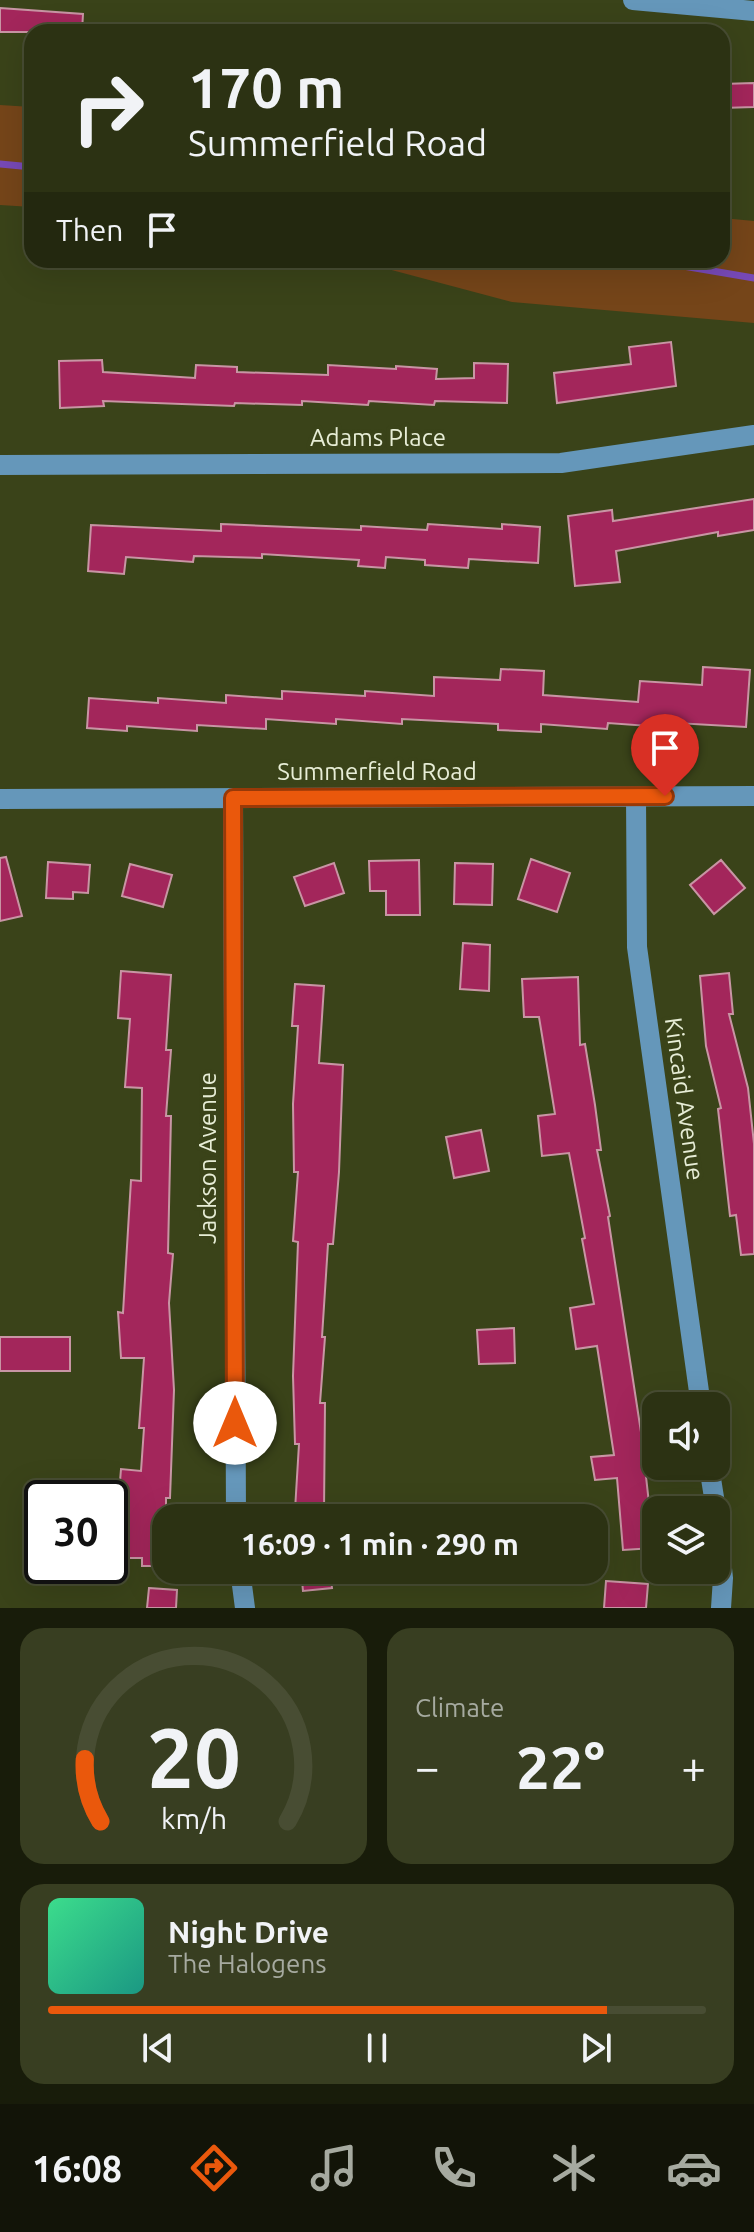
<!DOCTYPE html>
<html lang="en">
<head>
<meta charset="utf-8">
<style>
  body { margin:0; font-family:Ubuntu,sans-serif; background:#383e21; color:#f1f3f6; height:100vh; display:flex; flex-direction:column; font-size:30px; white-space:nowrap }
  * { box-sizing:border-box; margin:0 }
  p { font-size:26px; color:#a6aaa0 }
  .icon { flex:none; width:44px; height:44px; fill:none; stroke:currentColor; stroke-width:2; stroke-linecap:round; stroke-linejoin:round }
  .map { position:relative; height:1608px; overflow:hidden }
  .sheet { display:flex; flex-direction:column; gap:20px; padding:20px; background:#181c0a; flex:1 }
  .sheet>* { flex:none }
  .hud { position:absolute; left:24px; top:24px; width:706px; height:244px; border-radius:24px; box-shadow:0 8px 32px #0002,0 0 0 2px #484d33; background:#2c3213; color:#f1f3f6; overflow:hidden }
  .buttons { position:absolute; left:642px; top:1392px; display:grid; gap:16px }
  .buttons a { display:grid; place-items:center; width:88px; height:88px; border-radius:16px; background:#2c3213; box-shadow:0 8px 32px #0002,0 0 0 2px #484d33; font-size:40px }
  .speed { position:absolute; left:24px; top:1480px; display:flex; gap:16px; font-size:40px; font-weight:700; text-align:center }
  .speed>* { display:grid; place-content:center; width:104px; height:104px; border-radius:50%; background:#2c3213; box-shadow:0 8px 32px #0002,0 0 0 2px #484d33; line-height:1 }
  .speed .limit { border:4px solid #111; border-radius:12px; background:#fff; color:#111 }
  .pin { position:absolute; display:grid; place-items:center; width:68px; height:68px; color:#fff; margin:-82px -34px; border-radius:50% 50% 50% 0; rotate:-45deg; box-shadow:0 0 8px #0007 }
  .pin .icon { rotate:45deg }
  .me { position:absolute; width:88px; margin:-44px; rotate:0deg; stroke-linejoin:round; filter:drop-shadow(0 0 6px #0008) }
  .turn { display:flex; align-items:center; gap:28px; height:168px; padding:0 32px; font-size:36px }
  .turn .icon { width:104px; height:104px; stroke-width:2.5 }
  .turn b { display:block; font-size:56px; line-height:68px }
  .then { display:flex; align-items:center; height:76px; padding:0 32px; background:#0003; gap:16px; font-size:30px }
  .big { font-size:60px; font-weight:700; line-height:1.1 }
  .sheet .card { flex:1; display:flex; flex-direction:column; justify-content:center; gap:12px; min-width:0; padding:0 28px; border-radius:24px; background:#383e21 }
  .sheet .dial { align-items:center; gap:0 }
  .dial svg { height:208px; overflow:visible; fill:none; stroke:#484d33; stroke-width:7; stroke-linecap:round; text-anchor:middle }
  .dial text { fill:#f1f3f6; stroke:none }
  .song { display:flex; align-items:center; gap:24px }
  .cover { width:96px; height:96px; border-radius:12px; background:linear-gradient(135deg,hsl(150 70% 55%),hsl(170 70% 35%)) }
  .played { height:8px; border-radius:4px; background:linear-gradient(90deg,#ea580c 85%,#484d33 85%) }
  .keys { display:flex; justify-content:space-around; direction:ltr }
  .heat { display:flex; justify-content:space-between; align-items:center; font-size:44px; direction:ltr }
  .sheet .tiles { flex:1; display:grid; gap:20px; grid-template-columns:1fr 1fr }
  .card:last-child { grid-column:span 2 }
  .trip { position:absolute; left:152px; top:1504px; width:456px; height:80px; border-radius:24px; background:#2c3213; box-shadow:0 8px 32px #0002,0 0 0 2px #484d33; font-weight:700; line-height:80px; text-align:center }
  .dock { display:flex; height:128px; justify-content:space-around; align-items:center; background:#121408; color:#a6aaa0 }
  .dock .icon { width:56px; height:56px }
  .dock .on { color:#ea580c }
  .dock b { font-size:36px; color:#f1f3f6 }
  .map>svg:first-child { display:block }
</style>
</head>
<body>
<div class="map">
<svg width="754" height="1608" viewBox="0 0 754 1608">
  <rect width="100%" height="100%" fill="#3a4319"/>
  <path fill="#754519" d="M0 105 32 107V207L0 205Z
    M722 218 754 221V323L512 302 354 260H722Z"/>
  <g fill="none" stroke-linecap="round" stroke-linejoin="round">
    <path stroke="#7749b6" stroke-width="7" d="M0 164 32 167
      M648 260 754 278"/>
  </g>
  <path fill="#a3265b" stroke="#c895a4" stroke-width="2" d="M0 8 83 14 82 32H0Z
    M754 83V107L722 108V84Z
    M671 342 676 386 557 403 554 373 631 364 629 347Z
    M102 360 103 372 195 378 196 365 237 367V372L328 375V365L396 369V366L437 369 436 379 474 378V363L508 364 507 403 435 401 434 405 369 401 368 405 302 401V405L235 403 234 406 103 401 104 406 60 408 59 361Z
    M754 499V530L718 536V532L616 551 620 582 575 586 568 516 612 510 613 521Z
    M221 524 361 530V526L427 530 428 524 502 529V524L540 527 538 563 469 559 468 568 425 565V560L386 557 385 568 358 566 359 560 262 554V558L194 556 193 562 126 557 124 574 88 571 91 525 221 531Z
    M703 667 750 670 746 727 676 723V728L608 723 607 729 541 724V732L498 730V724L402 719V724L336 719V724L266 719V729L197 725V731L127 726V731L87 728 89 698 158 703V698L226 703V695L282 699V691L365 696V691L434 696V677L500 680 501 669 544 671 543 695 638 702 640 681 702 685Z
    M6 857 22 916 0 921V858Z
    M531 859 570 873 557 912 518 899Z
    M419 860 420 915H386V891H370L369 861Z
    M721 860 745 888 714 914 690 885Z
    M48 862 90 865 88 893 73 892V899L46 898Z
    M334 863 344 893 305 906 294 877Z
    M455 863 493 864 492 905 454 904Z
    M130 864 172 875 163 907 122 896Z
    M463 943 490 945 489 991 460 989Z
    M121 971 171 975 166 1050H171L166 1116H171L168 1253 173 1254 169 1303 174 1390 170 1498H166V1566H142V1558H126L127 1495 119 1494 121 1469 141 1471 144 1428H139L144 1358H121L118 1312 123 1313 131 1180 141 1181 142 1088 125 1087 130 1019 118 1018Z
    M729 973 733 1014H729L748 1088 754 1144V1254L741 1255 736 1215 730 1216 718 1109 721 1108 706 1046 700 976Z
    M578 977 580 1045 585 1044 595 1105 601 1150H597L610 1216 608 1217 641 1432 654 1548 623 1550 617 1478 595 1480 591 1457 614 1455 597 1346 576 1349 570 1308 594 1304 582 1239 585 1238 569 1153 542 1156 538 1116 555 1114 539 1017H524L522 979Z
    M295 984 324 986 319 1063 343 1065 339 1172 333 1244H328L322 1337H325L320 1403H325L324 1512 295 1510 299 1444H295L293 1376 298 1242 293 1241 298 1172H294L293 1104 298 1026H292Z
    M481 1130 489 1171 454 1178 446 1137Z
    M514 1328 515 1363 479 1364 477 1330Z
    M0 1337H70V1371H0Z
    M301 1570H330L332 1588 303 1591Z
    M606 1581 648 1584 646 1608H604Z
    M149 1588 177 1590 176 1608H147Z"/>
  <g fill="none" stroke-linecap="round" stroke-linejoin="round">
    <path stroke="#6597ba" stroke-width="20" d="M633 0 754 11
      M0 465 561 463 754 435
      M636 797 637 947 701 1406
      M233 798 236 1518
      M0 799 754 796
      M709 1466 716 1510
      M716 1511 723 1578 721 1608
      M240 1570 245 1608"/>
  </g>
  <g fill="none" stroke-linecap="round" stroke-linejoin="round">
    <defs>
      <path id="route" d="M235 1423 233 798 665 796"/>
    </defs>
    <use href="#route" stroke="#983908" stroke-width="20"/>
    <use href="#route" stroke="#ea580c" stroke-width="14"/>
  </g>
  <g text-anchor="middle" stroke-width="8" stroke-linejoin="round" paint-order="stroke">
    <g font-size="24" fill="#e7edd6" stroke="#3a4319">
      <text x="378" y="446">Adams Place</text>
      <text x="377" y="780">Summerfield Road</text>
      <text transform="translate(684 1099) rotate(82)" y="8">Kincaid Avenue</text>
      <text transform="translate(208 1158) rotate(-90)" y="8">Jackson Avenue</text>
    </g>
  </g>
</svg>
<div class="buttons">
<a><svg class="icon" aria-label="sound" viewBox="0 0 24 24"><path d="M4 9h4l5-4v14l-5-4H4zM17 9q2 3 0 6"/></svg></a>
<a><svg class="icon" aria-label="layers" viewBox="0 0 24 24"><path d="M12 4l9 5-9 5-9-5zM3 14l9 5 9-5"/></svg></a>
</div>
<div class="speed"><div class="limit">30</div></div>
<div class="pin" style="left:665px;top:796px;background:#d93025"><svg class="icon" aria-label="arrive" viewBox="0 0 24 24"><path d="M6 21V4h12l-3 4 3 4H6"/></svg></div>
<svg class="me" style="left:235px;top:1423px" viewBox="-20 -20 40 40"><circle r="19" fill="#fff"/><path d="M0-13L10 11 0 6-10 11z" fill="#ea580c"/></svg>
<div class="trip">16:09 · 1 min · 290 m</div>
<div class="hud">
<div class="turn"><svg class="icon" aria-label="right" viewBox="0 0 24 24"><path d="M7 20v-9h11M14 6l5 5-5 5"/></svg><div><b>170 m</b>Summerfield Road</div></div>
<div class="then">Then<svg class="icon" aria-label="arrive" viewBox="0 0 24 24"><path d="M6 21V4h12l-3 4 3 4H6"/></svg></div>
</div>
</div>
<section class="sheet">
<div class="tiles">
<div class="card dial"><svg viewBox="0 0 100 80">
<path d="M14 69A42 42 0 1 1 86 69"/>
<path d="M14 69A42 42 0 0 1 8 45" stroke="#ea580c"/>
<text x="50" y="56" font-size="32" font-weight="700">20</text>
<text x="50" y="72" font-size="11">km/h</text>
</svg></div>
<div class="card"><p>Climate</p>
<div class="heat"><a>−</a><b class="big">22°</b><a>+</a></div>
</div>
<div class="card">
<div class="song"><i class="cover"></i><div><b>Night Drive</b><p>The Halogens</p></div></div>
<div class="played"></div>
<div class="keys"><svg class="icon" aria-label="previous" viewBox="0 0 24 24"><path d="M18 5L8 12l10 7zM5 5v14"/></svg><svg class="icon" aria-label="pause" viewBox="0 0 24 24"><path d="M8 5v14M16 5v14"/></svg><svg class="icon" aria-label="next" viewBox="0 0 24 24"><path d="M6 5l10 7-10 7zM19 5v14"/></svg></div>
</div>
</div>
</section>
<nav class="dock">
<b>16:08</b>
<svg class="icon on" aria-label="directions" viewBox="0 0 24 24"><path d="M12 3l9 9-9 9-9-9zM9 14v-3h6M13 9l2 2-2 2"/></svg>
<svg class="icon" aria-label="music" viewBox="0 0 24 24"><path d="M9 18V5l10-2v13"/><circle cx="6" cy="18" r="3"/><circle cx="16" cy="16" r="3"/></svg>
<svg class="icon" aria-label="phone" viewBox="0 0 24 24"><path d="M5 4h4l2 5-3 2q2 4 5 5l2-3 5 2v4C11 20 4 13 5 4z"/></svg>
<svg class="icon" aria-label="climate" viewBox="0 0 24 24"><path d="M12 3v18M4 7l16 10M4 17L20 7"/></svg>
<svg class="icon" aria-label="car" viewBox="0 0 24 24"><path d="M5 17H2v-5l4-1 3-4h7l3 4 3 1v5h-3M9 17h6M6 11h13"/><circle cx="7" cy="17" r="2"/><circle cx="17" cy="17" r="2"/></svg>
</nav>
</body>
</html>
